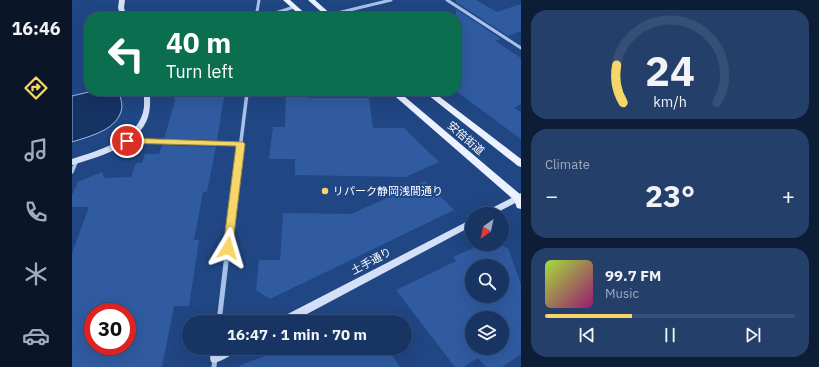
<!DOCTYPE html>
<html lang="en">
<head>
<meta charset="utf-8">
<style>
  body { margin:0; font-family:"IBM Plex Sans","Noto Sans JP",sans-serif; background:#253f6b; color:#f1f3f6; height:100vh; display:flex; flex-direction:column; font-size:15px; white-space:nowrap }
  * { box-sizing:border-box; margin:0 }
  p { font-size:13px; color:#9faabe }
  .icon { flex:none; width:22px; height:22px; fill:none; stroke:currentColor; stroke-width:2; stroke-linecap:round; stroke-linejoin:round }
  .map { position:relative; flex:1; overflow:hidden }
  .details { display:flex; flex-direction:column; gap:10px; padding:10px; background:#0d1d36; width:298px }
  .details>* { flex:none }
  .top-card { position:absolute; left:12px; top:12px; width:377px; height:84px; border-radius:16px; box-shadow:0 4px 16px #0002,0 0 0 1px #364f77; background:#0b6e4f; color:#fff; overflow:hidden }
  .needle { width:26px; rotate:213deg }
  .controls { position:absolute; left:393px; top:207px; display:grid; gap:8px }
  .controls a { display:grid; place-items:center; width:44px; height:44px; border-radius:50%; background:#183462; box-shadow:0 4px 16px #0002,0 0 0 1px #364f77; font-size:20px }
  .speed { position:absolute; left:12px; top:303px; display:flex; gap:8px; font-size:20px; font-weight:700; text-align:center }
  .speed>* { display:grid; place-content:center; width:52px; height:52px; border-radius:50%; background:#183462; box-shadow:0 4px 16px #0002,0 0 0 1px #364f77; line-height:1 }
  .speed .limit { border:6px solid #d22; background:#fff; color:#111 }
  .pin { position:absolute; display:grid; place-items:center; width:34px; height:34px; color:#fff; margin:-17px; border:2px solid #fff; border-radius:50%; box-shadow:0 1px 4px #0007 }
  .me { position:absolute; width:44px; margin:-22px; rotate:7deg; stroke-linejoin:round; filter:drop-shadow(0 0 3px #0008) }
  .turn { display:flex; align-items:center; gap:14px; height:84px; padding:0 16px; font-size:18px }
  .turn .icon { width:52px; height:52px; stroke-width:2.5 }
  .turn b { display:block; font-size:28px; line-height:34px }
  .big { font-size:30px; font-weight:700; line-height:1.1 }
  .details .widget { flex:1; display:flex; flex-direction:column; justify-content:center; gap:6px; min-width:0; padding:0 14px; border-radius:16px; background:#253f6b }
  .details .dial { align-items:center; gap:0 }
  .dial svg { height:104px; overflow:visible; fill:none; stroke:#364f77; stroke-width:7; stroke-linecap:round; text-anchor:middle }
  .dial text { fill:#f1f3f6; stroke:none }
  .song { display:flex; align-items:center; gap:12px }
  .cover { width:48px; height:48px; border-radius:6px; background:linear-gradient(135deg,hsl(80 70% 55%),hsl(320 70% 35%)) }
  .played { height:4px; border-radius:2px; background:linear-gradient(90deg,#f6d669 35%,#364f77 35%) }
  .keys { display:flex; justify-content:space-around; direction:ltr }
  .heat { display:flex; justify-content:space-between; align-items:center; font-size:22px; direction:ltr }
  .trip { position:absolute; left:110px; top:315px; width:230px; height:40px; border-radius:20px; background:#183462; box-shadow:0 4px 16px #0002,0 0 0 1px #364f77; font-weight:700; line-height:40px; text-align:center }
  main { display:flex; flex:1; min-height:0 }
  .dock { display:flex; flex-direction:column; width:72px; justify-content:space-around; align-items:center; background:#0a1527; color:#9faabe }
  .dock .icon { width:28px; height:28px }
  .dock .on { color:#f6d669 }
  .dock b { font-size:18px; color:#f1f3f6 }
  .map>svg:first-child { display:block }
</style>
</head>
<body>
<main>
<nav class="dock">
<b>16:46</b>
<svg class="icon on" aria-label="directions" viewBox="0 0 24 24"><path d="M12 3l9 9-9 9-9-9zM9 14v-3h6M13 9l2 2-2 2"/></svg>
<svg class="icon" aria-label="music" viewBox="0 0 24 24"><path d="M9 18V5l10-2v13"/><circle cx="6" cy="18" r="3"/><circle cx="16" cy="16" r="3"/></svg>
<svg class="icon" aria-label="phone" viewBox="0 0 24 24"><path d="M5 4h4l2 5-3 2q2 4 5 5l2-3 5 2v4C11 20 4 13 5 4z"/></svg>
<svg class="icon" aria-label="climate" viewBox="0 0 24 24"><path d="M12 3v18M4 7l16 10M4 17L20 7"/></svg>
<svg class="icon" aria-label="car" viewBox="0 0 24 24"><path d="M5 17H2v-5l4-1 3-4h7l3 4 3 1v5h-3M9 17h6M6 11h13"/><circle cx="7" cy="17" r="2"/><circle cx="17" cy="17" r="2"/></svg>
</nav>
<div class="map">
<svg width="449" height="367" viewBox="0 0 449 367">
  <rect width="100%" height="100%" fill="#204683"/>
  <path fill="#163263" stroke="#9cbbea" d="M21 91H47C48 96 50 102 50 107 47 130 18 136 0 142V96Z"/>
  <path fill="#305ba1" fill-rule="evenodd" d="M384 0H404L425 12 449 4V31L436 36 384 2Z
    M384 9 429 39 423 41 449 58V104L442 108 449 112V139L384 91Z
    M101 91H153L145 140 92 139 103 101Z
    M214 92H235V98H297L301 128H332L367 162 334 177 223 175V159H197L201 127H213Z
    M90 145 144 147 135 192H131L122 240H127L117 306H102L90 367H0V253L17 207H0V195L6 182 30 172 32 178 59 177 64 163H70L73 154H87ZM21 312H55V346H21Z
    M353 181 382 210 198 299 184 290 187 260H208L211 213 279 214Z
    M410 244H427L436 248 449 284V354L430 367H414L406 358 391 367H383L324 290 384 261 381 257ZM400 266H430V296H400ZM400 318H430V348H400Z
    M213 348H315L328 367H168L167 366Z"/>
  <g fill="none" stroke-linecap="round" stroke-linejoin="round">
    <path stroke="#a8c1e9" stroke-width="3" d="M375 0 449 48
      M257 15 319 0
      M184 17 187 0
      M191 17 222 7
      M175 94V91"/>
    <path stroke="#a8c1e9" stroke-width="3.5" d="M55 141 168 144
      M0 172 5 160
      M160 213 175 93"/>
    <path stroke="#a8c1e9" stroke-width="5" d="M147 322 160 212
      M142 367 144 348"/>
    <path fill="#d3e0f7" fill-rule="evenodd" d="M47 0H53L52 8 55 17H49L46 8Z
      M72 91H78C78 101 79 112 74 122 61 148 26 157 0 165V159C27 150 68 140 72 107 72 102 72 96 72 91Z
      M449 193V200L422 214H411L412 212Z
      M400 219V226L220 322H205L206 319Z
      M151 348H166C163 355 150 360 143 363L139 362 138 358 139 354Z"/>
    <path fill="#ebf1fe" fill-rule="evenodd" d="M211 0H218L237 17H230Z
      M236 0H243L262 17H255Z
      M317 91H326L449 195V209L445 208 442 200Z
      M351 91H360L449 159V167L446 166Z"/>
  </g>
  <path fill="#f6d669" stroke="#a08b44" d="M55 138 171 142 173 144 160 251 156 252 152 251 151 248 164 146 52 143 51 141 52 139Z"/>
  <circle fill="#f6d669" stroke="#204683" stroke-width="1.5" cx="253" cy="191" r="4"/>
  <g text-anchor="middle" stroke-width="4" stroke-linejoin="round" paint-order="stroke">
    <g font-size="11" fill="#fff" stroke="#204683">
      <text transform="translate(394 138) rotate(41)" y="4">安倍街道</text>
      <text transform="translate(299 261) rotate(-28)" y="4">土手通り</text>
    </g>
    <g font-size="11" fill="#fff" stroke="#204683" text-anchor="start">
      <text x="261" y="195">リパーク静岡浅間通り</text>
    </g>
  </g>
</svg>
<div class="controls">
<a><svg class="needle" viewBox="-14 -14 28 28"><path d="M0-13l5 13h-10z" fill="#e53935"/><path d="M0 13l5-13h-10z" fill="#9faabe"/></svg></a>
<a><svg class="icon" aria-label="search" viewBox="0 0 24 24"><circle cx="10" cy="10" r="6"/><path d="M15 15l6 6"/></svg></a>
<a><svg class="icon" aria-label="layers" viewBox="0 0 24 24"><path d="M12 4l9 5-9 5-9-5zM3 14l9 5 9-5"/></svg></a>
</div>
<div class="speed"><div class="limit">30</div></div>
<div class="pin" style="left:55px;top:141px;background:#d93025"><svg class="icon" aria-label="arrive" viewBox="0 0 24 24"><path d="M6 21V4h12l-3 4 3 4H6"/></svg></div>
<svg class="me" style="left:156px;top:248px" viewBox="-20 -20 40 40"><path d="M0-17L14 15 0 8-14 15z" fill="#f6d669" stroke="#fff" stroke-width="4"/></svg>
<div class="trip">16:47 · 1 min · 70 m</div>
<div class="top-card">
<div class="turn"><svg class="icon" aria-label="left" viewBox="0 0 24 24"><path d="M17 20v-9H6M10 6l-5 5 5 5"/></svg><div><b>40 m</b>Turn left</div></div>
</div>
</div>
<section class="details">
<div class="widget dial"><svg viewBox="0 0 100 80">
<path d="M14 69A42 42 0 1 1 86 69"/>
<path d="M14 69A42 42 0 0 1 9 40" stroke="#f6d669"/>
<text x="50" y="56" font-size="32" font-weight="700">24</text>
<text x="50" y="72" font-size="11">km/h</text>
</svg></div>
<div class="widget"><p>Climate</p>
<div class="heat"><a>−</a><b class="big">23°</b><a>+</a></div>
</div>
<div class="widget">
<div class="song"><i class="cover"></i><div><b>99.7 FM</b><p>Music</p></div></div>
<div class="played"></div>
<div class="keys"><svg class="icon" aria-label="previous" viewBox="0 0 24 24"><path d="M18 5L8 12l10 7zM5 5v14"/></svg><svg class="icon" aria-label="pause" viewBox="0 0 24 24"><path d="M8 5v14M16 5v14"/></svg><svg class="icon" aria-label="next" viewBox="0 0 24 24"><path d="M6 5l10 7-10 7zM19 5v14"/></svg></div>
</div>
</section>
</main>
</body>
</html>
